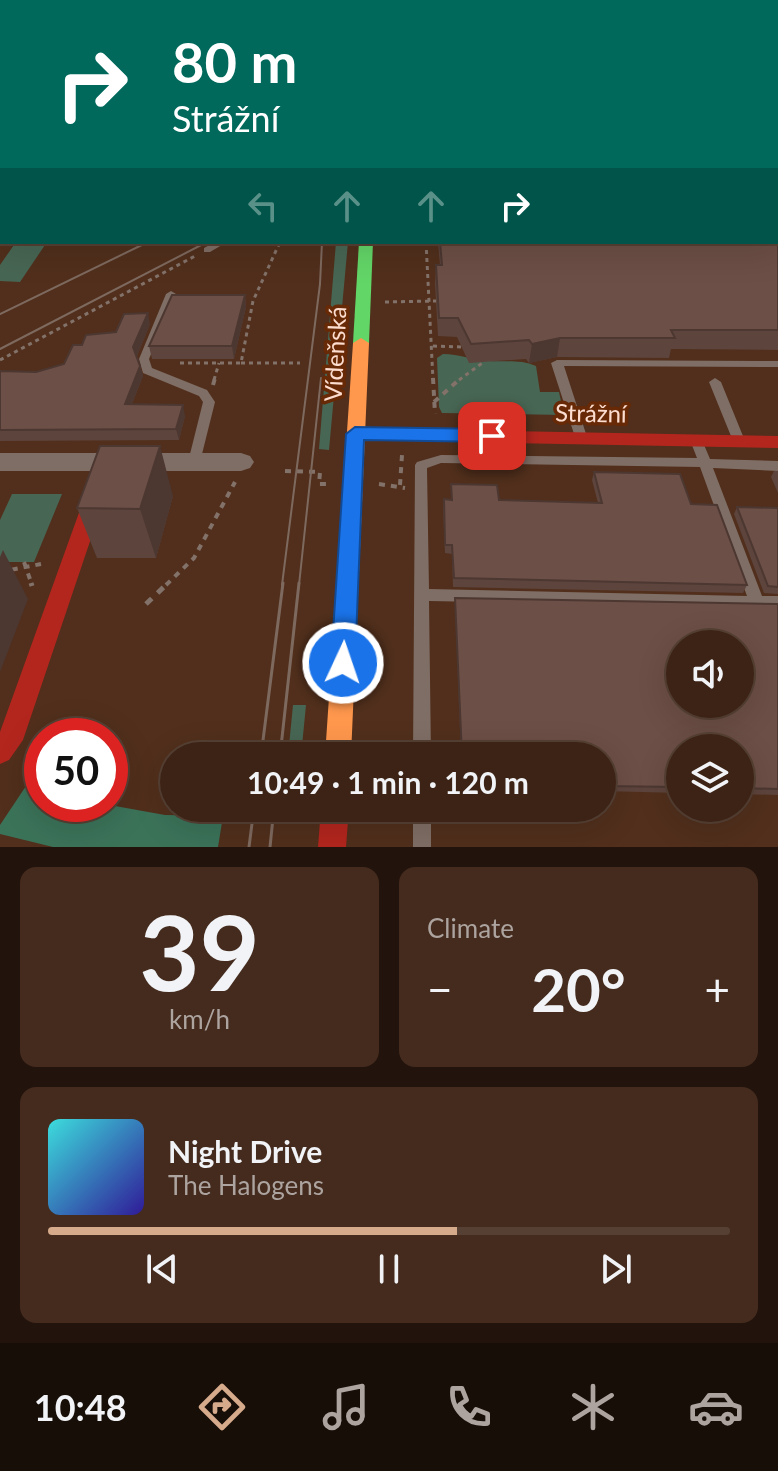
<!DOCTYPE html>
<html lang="en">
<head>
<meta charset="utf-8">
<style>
  body { margin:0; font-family:Lato,sans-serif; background:#442b1e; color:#f1f3f6; height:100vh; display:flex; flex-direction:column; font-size:30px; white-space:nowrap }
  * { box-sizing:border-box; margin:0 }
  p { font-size:26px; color:#ada4a0 }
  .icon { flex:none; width:44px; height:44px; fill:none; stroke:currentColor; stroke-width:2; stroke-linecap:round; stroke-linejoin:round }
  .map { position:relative; height:847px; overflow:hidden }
  .sheet { display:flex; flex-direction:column; gap:20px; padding:20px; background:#22130c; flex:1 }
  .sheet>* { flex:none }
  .top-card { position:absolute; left:0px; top:0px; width:778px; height:244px; box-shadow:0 8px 32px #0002,0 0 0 2px #564034; background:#00695c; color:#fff; overflow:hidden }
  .fabs { position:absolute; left:666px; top:630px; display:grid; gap:16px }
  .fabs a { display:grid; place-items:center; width:88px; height:88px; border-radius:50%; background:#3d2315; box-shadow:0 8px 32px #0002,0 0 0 2px #564034; font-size:40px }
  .speed { position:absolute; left:24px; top:718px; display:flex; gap:16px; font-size:40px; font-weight:700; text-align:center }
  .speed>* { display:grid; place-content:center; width:104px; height:104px; border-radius:50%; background:#3d2315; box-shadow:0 8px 32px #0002,0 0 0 2px #564034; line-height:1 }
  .speed .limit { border:12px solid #d22; background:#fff; color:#111 }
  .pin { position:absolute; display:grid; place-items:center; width:68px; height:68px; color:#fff; margin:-34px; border-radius:16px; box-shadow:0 4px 12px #0006 }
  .me { position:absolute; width:88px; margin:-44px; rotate:3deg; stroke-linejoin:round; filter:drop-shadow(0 0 6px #0008) }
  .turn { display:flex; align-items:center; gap:28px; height:168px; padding:0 40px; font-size:36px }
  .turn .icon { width:104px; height:104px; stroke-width:2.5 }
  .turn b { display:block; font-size:56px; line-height:68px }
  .lanes { display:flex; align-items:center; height:76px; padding:0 40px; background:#0003; justify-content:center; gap:40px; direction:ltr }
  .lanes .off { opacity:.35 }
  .big { font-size:60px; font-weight:700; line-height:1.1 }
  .sheet .tile { flex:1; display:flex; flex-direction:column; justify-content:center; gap:12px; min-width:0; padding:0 28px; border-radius:16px; background:#442b1e }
  .sheet .dial { align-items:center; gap:0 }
  .dial b { font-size:104px; line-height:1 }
  .song { display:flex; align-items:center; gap:24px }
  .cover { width:96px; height:96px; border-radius:12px; background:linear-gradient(135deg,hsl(180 70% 55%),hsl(250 70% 35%)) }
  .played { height:8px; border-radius:4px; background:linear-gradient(90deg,#d6ab8b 60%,#564034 60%) }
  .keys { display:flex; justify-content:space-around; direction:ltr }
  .heat { display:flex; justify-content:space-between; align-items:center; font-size:44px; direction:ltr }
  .sheet .tiles { flex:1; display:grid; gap:20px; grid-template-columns:1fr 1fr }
  .tile:last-child { grid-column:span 2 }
  .trip { position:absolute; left:160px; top:742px; width:456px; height:80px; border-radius:40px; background:#3d2315; box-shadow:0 8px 32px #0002,0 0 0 2px #564034; font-weight:700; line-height:80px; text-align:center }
  .tab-bar { display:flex; height:128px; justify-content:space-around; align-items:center; background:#180e08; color:#ada4a0 }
  .tab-bar .icon { width:56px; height:56px }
  .tab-bar .current { color:#d6ab8b }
  .tab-bar b { font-size:36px; color:#f1f3f6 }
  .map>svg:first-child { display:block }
</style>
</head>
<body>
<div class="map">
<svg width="778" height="847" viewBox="0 0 778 847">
  <rect width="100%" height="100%" fill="#512f1c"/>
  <path fill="#486654" d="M16 242H47L20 282 0 281V265Z
    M336 242H348L329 450 319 449Z
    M443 354C459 354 473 360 489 361 505 362 521 359 536 366L540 392H559L564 415 442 413 439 407 437 358Z
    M12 494H62L34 562H0V520Z
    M293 705H306L301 756H288Z"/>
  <path fill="#3b7359" d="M28 783 42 787V804H104L165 815 223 816 218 847H53L0 834V825Z"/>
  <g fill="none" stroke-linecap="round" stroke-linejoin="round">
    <path stroke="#837269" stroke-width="3" stroke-dasharray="4 4" stroke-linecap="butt" d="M426 242 433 380
      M385 302 436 301
      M433 346 462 347
      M0 360 195 256
      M180 363H241L253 301 280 242
      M241 363H300
      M214 380 219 363
      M459 380 485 361"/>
    <path stroke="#837269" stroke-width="4" stroke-dasharray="6 6" stroke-linecap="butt" d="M433 378 435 414
      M213 385 215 378
      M434 402 461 378
      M285 471 320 472 319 484H326
      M379 484 405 488
      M400 485 402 455
      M24 562 32 585
      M0 572 41 564
      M166 585 194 558 235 482"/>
    <path stroke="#837269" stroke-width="5" stroke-dasharray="8 8" stroke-linecap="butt" d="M31 583 32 586
      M146 604 168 583"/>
    <path fill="#7f6e65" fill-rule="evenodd" d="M776 217H778V223H776Z
      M215 242H227L210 252H204V248Z
      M171 291 176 294 149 359 152 368 207 390 215 402 200 462 198 465H190L188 462 203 402 199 396 143 373 139 359 166 294Z
      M557 360 778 361V367L564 366 587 437 581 441 575 437 551 363Z
      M715 378 721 382 745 441 743 444H735L733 441 709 382Z
      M696 436 702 440 710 459 778 461V471L713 468 762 596H778V608L429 601 431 756H413L415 465 417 462 441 455 697 458 690 440ZM441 463 700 467 747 596 429 589 427 468Z
      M413 808H431V847H413Z"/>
    <path fill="#7f6e65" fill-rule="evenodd" d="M564 0H574L575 2H565Z
      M2 44V52L0 53V45Z
      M778 54V62L776 63V55Z
      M0 97H2L0 107Z
      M776 201H778V211H776Z
      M0 453H241L250 456 254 462 250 468 241 471H0Z"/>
    <path fill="#63d668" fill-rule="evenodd" d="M359 242H373L369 343 361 348 353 343Z"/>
    <path fill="#ff974d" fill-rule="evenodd" d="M375 0H383V2H375Z
      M361 338 369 343 351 756H325L353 343Z"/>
    <path fill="#b3261e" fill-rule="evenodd" d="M355 428 778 436V448L355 440 346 434Z
      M99 478 106 480 109 485 23 740 9 760 0 764V732L89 485 92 480Z
      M321 808H349L346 847H318Z"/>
    <path stroke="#7e695e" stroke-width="2" d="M0 314 148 242
      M0 349 207 242
      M282 585 320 284 322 242
      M299 585 321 378"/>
    <path stroke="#7e695e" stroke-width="3" d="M261 756 283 583
      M280 756 299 583
      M249 847 254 808
      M270 847 274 808"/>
  </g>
  <path fill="#5d443c" d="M595 0H778V38L776 39V2H594Z
    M776 62 778 64V115L776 113Z
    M0 122H2V189H0Z
    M778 229V350L671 349 669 358 557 357 529 363 526 359 469 363 457 337 438 336 435 283 436 265H440L438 242H776Z
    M245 295 246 307 234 359H152L149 346Z
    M150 324 137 356 143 376 132 404 185 416 179 440 0 441V371L36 372 64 364 82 345 116 332Z
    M774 471H778V493L771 477Z
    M594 472 691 504 747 585 743 593 453 587 452 554 445 553 443 508 444 499 451 500V484L499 500 598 503 592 480Z
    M173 496 156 558H97L77 508Z
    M737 507 778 508V594L764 593 734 514Z
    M455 598 778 604V795L740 794V748H680V793L602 791V756H461Z"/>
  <path fill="#4c3731" d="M13 0H38L36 2H11Z
    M2 11V38L0 40V13Z
    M245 295 246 307 234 359 232 346Z
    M148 313 150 324 136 358 133 347Z
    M560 338 557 357 529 363 532 344Z
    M140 366 143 376 128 414 125 404Z
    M183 405 185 416 179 440 176 429Z
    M160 446 173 496 156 558 140 509Z
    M3 550 28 599 0 672V557Z"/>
  <path fill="#6c4f46" stroke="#4c3731" stroke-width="2" fill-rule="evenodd" d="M0 0H13L11 2H2V11L0 13Z
    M200 0H309L307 2H198Z
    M406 0H553L554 2H406Z
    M616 0H778V16H776V2H623Z
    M776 62 778 64V88L776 85Z
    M0 64H2V75L0 77Z
    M0 122H2V178H0Z
    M776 171 778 174V190H776Z
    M776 229H778V330H671L675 338H560L532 344 529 340 471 344 458 318H439L436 265H442L440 242H776Z
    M172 295H245L232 346H149Z
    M148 313 133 347 140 366 125 404 183 405 176 429 0 430V371L36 372 64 364 73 345H82L86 335 116 332 124 314Z
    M100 446H160L140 509 77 508Z
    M594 472 680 474 691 504 717 505 747 585 454 578 452 545H445L444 499 452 500 451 484 497 485 499 500 602 503Z
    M737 507 778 508V587L768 586Z
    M455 598 778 604V789L740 788V748H680V787L602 786V756H462ZM680 644H740V704H680Z"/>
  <path fill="#1a73e8" stroke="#114b97" stroke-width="2" d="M355 427 492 429 501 436 492 442 364 440 355 663 351 671 343 674 334 671 331 663 346 434Z"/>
  <g text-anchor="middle" stroke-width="7" stroke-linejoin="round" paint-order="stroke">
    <g font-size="24" fill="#fcddcf" stroke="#672906">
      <text transform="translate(336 354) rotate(-87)" y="8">Vídeňská</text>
      <text transform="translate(591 414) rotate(1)" y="8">Strážní</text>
    </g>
  </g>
</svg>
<div class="fabs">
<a><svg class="icon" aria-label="sound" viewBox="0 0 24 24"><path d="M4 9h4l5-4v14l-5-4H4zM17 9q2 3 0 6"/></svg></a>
<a><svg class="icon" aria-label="layers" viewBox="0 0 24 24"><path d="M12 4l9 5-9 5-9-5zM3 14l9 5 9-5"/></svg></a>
</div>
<div class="speed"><div class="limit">50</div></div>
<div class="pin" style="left:492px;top:436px;background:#d93025"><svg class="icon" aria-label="arrive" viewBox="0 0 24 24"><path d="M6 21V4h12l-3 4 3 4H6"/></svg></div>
<svg class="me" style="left:343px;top:663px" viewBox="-20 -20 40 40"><circle r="17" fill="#1a73e8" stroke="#fff" stroke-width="3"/><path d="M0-11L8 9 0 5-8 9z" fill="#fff"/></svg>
<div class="trip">10:49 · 1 min · 120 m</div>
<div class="top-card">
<div class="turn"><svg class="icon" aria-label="right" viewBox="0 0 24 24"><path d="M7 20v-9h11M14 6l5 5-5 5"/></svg><div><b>80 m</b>Strážní</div></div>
<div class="lanes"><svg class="icon off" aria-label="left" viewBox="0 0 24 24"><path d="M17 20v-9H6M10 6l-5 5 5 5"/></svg><svg class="icon off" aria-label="ahead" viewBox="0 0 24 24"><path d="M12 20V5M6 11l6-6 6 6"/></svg><svg class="icon off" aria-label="ahead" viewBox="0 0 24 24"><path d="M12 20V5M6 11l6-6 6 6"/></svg><svg class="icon" aria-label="right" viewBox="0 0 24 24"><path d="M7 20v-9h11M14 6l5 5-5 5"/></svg></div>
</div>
</div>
<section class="sheet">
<div class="tiles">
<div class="tile dial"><b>39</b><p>km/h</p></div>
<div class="tile"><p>Climate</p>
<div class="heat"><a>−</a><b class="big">20°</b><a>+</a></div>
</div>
<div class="tile">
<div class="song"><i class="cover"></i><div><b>Night Drive</b><p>The Halogens</p></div></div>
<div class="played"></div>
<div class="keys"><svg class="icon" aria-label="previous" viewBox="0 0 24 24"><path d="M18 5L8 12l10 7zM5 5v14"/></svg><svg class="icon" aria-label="pause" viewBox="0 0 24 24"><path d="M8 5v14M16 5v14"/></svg><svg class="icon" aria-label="next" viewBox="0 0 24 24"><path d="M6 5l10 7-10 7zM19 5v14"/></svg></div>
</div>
</div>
</section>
<nav class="tab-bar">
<b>10:48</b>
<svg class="icon current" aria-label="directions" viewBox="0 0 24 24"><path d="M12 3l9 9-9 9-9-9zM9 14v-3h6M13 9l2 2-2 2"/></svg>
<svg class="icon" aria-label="music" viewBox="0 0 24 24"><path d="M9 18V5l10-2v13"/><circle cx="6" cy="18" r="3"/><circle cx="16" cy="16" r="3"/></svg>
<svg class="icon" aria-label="phone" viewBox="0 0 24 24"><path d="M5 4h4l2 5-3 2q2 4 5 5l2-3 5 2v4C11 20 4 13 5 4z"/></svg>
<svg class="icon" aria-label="climate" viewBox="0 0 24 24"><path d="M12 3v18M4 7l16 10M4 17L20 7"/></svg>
<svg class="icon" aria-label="car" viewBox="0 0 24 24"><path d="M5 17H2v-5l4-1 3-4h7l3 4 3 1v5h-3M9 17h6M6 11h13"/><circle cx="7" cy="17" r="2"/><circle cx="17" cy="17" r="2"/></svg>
</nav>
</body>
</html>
